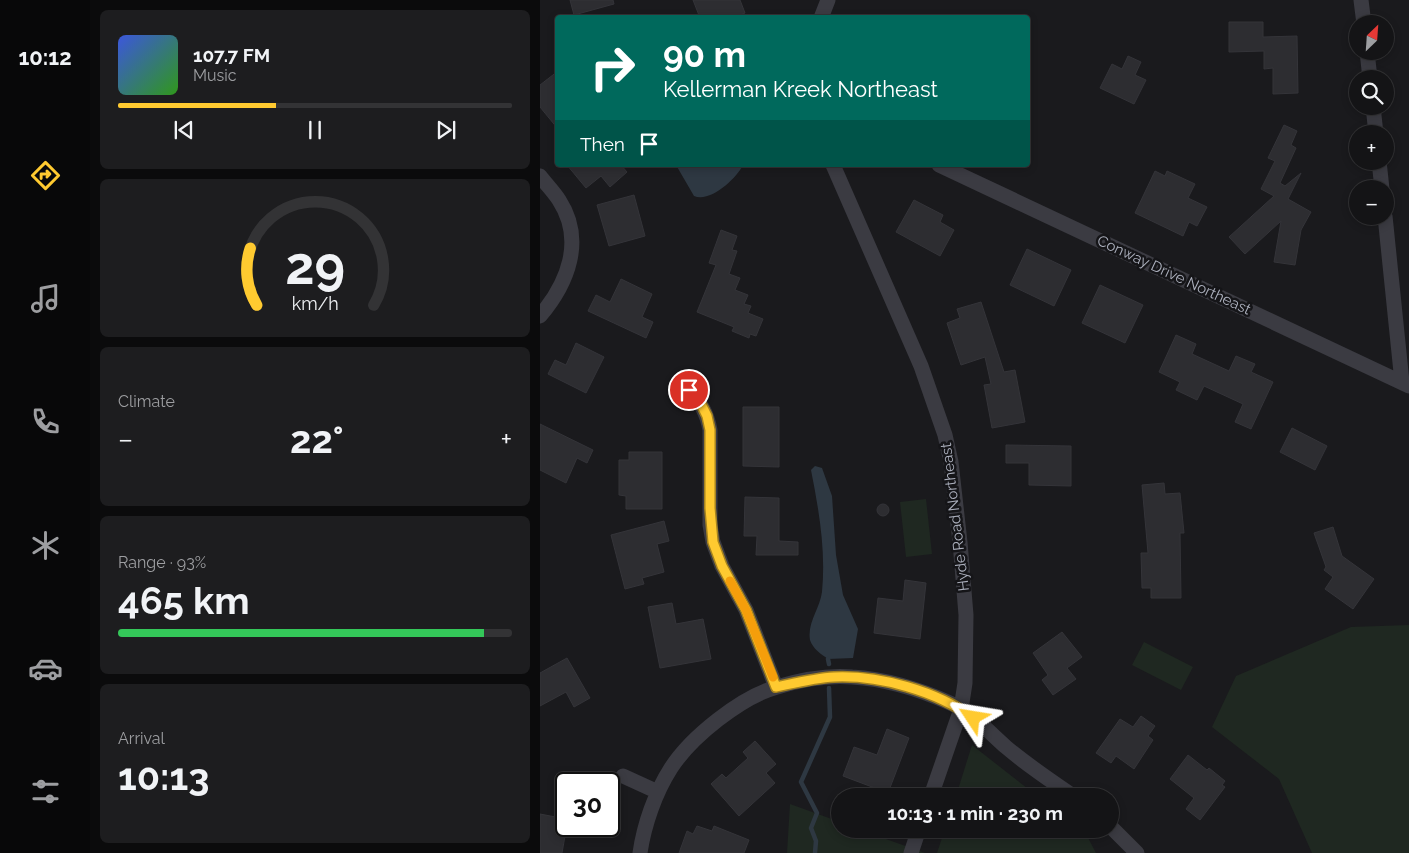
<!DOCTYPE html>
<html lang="en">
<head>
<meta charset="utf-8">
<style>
  body { margin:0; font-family:Raleway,sans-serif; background:#1d1d1f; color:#f1f3f6; height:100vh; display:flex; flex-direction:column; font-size:19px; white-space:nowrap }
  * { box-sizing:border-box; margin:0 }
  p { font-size:16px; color:#9d9ea1 }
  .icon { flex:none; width:28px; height:28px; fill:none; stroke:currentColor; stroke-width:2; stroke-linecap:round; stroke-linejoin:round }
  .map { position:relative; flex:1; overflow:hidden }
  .drawer { display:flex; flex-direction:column; gap:10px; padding:10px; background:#0b0b0c; width:450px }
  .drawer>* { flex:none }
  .hud { position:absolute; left:15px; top:15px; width:475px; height:152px; border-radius:5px; box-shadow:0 2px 8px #0003,0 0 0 1px #333335; background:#00695c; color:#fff; overflow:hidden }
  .needle { width:32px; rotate:25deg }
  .tools { position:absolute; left:809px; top:15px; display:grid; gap:10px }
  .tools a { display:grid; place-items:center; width:45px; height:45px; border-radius:50%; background:#141416; box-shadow:0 2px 8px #0003,0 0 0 1px #333335; font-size:25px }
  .speed { position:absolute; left:15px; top:772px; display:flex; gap:10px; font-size:25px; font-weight:700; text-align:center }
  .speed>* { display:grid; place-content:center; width:65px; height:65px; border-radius:50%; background:#141416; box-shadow:0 2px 8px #0003,0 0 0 1px #333335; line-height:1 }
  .speed .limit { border:2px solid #111; border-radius:8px; background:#fff; color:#111 }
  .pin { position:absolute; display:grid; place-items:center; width:42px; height:42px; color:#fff; margin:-21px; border:2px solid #fff; border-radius:50%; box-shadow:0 1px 5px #0007 }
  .me { position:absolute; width:55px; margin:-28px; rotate:303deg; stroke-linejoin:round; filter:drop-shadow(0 0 4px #0008) }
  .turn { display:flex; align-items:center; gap:18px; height:105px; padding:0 25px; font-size:22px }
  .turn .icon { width:65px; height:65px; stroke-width:2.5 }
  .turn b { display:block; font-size:35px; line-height:42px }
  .then { display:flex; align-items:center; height:48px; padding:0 25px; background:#0003; gap:10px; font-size:19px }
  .big { font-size:38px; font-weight:700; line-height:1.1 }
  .drawer .card { flex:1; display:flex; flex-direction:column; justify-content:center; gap:8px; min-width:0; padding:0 18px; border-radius:8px; background:#1d1d1f }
  .drawer .dial { align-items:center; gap:0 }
  .dial svg { height:130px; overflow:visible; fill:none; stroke:#333335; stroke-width:7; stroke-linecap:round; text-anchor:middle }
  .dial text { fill:#f1f3f6; stroke:none }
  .song { display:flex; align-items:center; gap:15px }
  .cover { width:60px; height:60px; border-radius:8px; background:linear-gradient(135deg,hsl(230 70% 55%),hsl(110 70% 35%)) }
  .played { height:5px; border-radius:2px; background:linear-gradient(90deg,#ffca30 40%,#333335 40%) }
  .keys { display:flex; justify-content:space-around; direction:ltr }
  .heat { display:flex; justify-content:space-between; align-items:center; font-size:28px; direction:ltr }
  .charge { height:8px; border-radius:4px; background:linear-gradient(90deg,#34c759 93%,#333335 0) }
  .trip { position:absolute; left:291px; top:788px; width:288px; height:50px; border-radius:25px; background:#141416; box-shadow:0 2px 8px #0003,0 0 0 1px #333335; font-weight:700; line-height:50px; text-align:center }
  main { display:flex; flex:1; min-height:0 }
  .menu { display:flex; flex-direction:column; width:90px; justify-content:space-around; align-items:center; background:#080809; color:#9d9ea1 }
  .menu .icon { width:35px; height:35px }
  .menu .active { color:#ffca30 }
  .menu b { font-size:22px; color:#f1f3f6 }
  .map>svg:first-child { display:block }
</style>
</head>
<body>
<main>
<nav class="menu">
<b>10:12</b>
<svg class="icon active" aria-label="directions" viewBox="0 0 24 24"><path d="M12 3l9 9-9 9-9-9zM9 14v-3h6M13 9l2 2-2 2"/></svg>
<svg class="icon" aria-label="music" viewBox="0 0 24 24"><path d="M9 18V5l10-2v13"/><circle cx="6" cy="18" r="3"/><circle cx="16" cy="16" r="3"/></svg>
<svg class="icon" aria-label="phone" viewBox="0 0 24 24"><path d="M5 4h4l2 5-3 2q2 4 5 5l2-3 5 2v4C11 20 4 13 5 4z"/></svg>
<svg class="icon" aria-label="climate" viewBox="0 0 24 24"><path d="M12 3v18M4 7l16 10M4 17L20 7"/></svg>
<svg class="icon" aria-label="car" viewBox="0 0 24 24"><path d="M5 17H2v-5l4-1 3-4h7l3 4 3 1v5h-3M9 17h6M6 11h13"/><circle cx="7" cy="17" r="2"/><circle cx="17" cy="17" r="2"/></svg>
<svg class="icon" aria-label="filters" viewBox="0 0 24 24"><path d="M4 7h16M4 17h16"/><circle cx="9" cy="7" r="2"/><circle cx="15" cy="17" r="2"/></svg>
</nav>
<section class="drawer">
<div class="card">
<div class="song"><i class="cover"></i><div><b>107.7 FM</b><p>Music</p></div></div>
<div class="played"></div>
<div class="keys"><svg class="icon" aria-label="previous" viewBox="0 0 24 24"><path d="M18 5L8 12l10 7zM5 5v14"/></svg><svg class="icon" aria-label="pause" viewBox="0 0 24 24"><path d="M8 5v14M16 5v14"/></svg><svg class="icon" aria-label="next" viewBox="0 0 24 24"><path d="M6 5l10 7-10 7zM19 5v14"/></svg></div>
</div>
<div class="card dial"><svg viewBox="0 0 100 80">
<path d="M14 69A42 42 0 1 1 86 69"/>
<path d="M14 69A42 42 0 0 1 10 34" stroke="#ffca30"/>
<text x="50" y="56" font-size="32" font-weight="700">29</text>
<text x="50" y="72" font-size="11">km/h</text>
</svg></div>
<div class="card"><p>Climate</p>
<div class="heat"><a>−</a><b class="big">22°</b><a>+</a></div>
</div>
<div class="card"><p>Range · 93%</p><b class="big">465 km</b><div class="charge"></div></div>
<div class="card"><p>Arrival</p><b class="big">10:13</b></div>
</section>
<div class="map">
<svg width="869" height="853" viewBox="0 0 869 853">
  <rect width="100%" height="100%" fill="#1a1a1d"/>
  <path fill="#1f2821" d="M386 499 392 554 366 557 360 502Z
    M869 625V853H772L739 779 672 727 696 676 811 627Z
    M604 642 653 667 641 690 592 665Z
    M432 745 497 796H416Z
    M250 804 300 822V829H318L385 853H247Z
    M405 829H539L546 834 556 853H397Z"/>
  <path fill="#2e3842" d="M136 165H203C196 179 170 203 154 196Z
    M275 466 282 468 292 496 296 555 303 595 318 629 313 658 288 659C281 654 273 649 270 640 267 623 280 608 282 592 286 550 279 511 271 470Z"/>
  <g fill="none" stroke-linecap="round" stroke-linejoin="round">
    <path stroke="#2e3842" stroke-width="4.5" d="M288 659 289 664
      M275 853 276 841 271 828 277 813 261 782 290 717 289 688"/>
  </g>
  <path fill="#2d2d31" stroke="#343439" d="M30 0H73L74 4 34 15Z
    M153 0H200L205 13 193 18H160Z
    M689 22H723V37L757 36 758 93 733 94V68L724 69V51L689 52Z
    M588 56 601 62 595 75 606 80 594 104 560 88 572 64 582 69Z
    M18 71V129L0 107V85Z
    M744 125 757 131 751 145 756 148 740 183 745 186 761 173 748 199 771 212 761 230 755 265 734 262 741 221 705 254 689 237 734 196 721 189 735 161 728 158Z
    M27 165H81L87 172 70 187 61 176 46 188Z
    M615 171 625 176 627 171 655 184 648 198 667 207 657 226 649 222 643 236 595 213Z
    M94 195 105 236 69 246 57 205Z
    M374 200 403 215 400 222 414 230 400 256 356 232Z
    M181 230 197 236 192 250 197 251 189 274 200 278 195 290 208 295 204 304 211 306 208 313 223 319 216 336 210 334 209 338 192 331 194 327 157 312 176 265 169 263Z
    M487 249 531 270 514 306 470 285Z
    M81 279 112 294 102 317 113 322 106 338 48 311 56 295 70 302Z
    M560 285 603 305 585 343 542 323Z
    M441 302 464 372 475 370 485 422 452 428 444 385 451 384 445 357 421 365 407 323 420 318 417 309Z
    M636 335 656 344 652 354 689 371 696 356 715 364 711 372 733 382 711 429 695 422 703 404 664 386 657 400 636 390 640 382 619 372Z
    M36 343 64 357 46 393 8 374 15 360 26 365Z
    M203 407H239V467L203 466Z
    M0 424 53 450 47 463 37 458 26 483 0 470Z
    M752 428 787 446 775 470 740 452Z
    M466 445 531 446V486L489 485V463H466Z
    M89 452H122V509H86V496L79 495V460H89Z
    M624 483 625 494 640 493 644 533H640L641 598H611V588H602L601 553H608L602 485Z
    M205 497 239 498V541L258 542V555H216L217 536H204Z
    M337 510a6 6 0 1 1 12 0a6 6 0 1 1-12 0Z
    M124 521 129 541 117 544 124 572 102 578 104 584 85 589 71 535Z
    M793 527 802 556 834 579 813 609 785 589 793 577 784 570 786 567 774 533Z
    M365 580 386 583 380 639 334 633 338 598 363 601Z
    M132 603 136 624 163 619 171 659 120 668 108 607Z
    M522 632 542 657 527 668 536 679 513 695 502 680 508 675 493 653Z
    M27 658 50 698 34 707 26 692 0 706V673Z
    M601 716 615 726 608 736 613 740 594 769 576 756 571 763 556 753 580 719 593 727Z
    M347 729 369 738 348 793 303 776 314 747 337 755Z
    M215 741 236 764 226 773 235 783 199 816 171 784 182 774 186 778 208 758 203 752Z
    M648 755 667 770 669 768 685 781 682 785 685 787 660 820 646 809 654 798 630 779Z
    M0 814 26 819V836H25L22 853H0Z
    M157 826 172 831 174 826 209 840 204 853H139L147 831 153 834Z"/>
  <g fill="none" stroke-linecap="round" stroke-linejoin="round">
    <path stroke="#3b3b42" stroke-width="15" d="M821 0 824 24
      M281 18 288 0
      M827 51 830 79
      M833 106 836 134
      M839 161 842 189
      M293 165 381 366 405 435 411 462 420 542 426 615 425 683 421 709 391 796
      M399 165 869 386
      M0 176C6 184 14 192 19 200 45 240 28 283 0 316
      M845 216 862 382
      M149 390C161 403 167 413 170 430V525L173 542 182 566 206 610 236 687
      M83 776 118 792
      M570 826 597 853
      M100 853C104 825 115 793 131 768 151 737 201 697 237 687 260 680 288 675 312 677 345 679 379 689 410 703 432 713 448 731 466 747 487 765 510 780 533 796
      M371 853 379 829"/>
  </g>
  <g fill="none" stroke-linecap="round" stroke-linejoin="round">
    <defs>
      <path id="route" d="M149 390 160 402 167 416 170 430V508L173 542 182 566 206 610 236 687C255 683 275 678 294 677 339 675 397 691 433 718"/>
    </defs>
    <use href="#route" stroke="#a6831f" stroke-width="12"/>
    <use href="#route" stroke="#ffca30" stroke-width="9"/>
    <path stroke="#f59e0b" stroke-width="9" d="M190 581 206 610 233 677"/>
  </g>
  <g text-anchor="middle" stroke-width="5" stroke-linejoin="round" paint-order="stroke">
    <g font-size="15" fill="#acb0bd" stroke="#151518">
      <text transform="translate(634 275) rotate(25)" y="5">Conway Drive Northeast</text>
      <text transform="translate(415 517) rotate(-97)" y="5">Hyde Road Northeast</text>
    </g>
  </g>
</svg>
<div class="tools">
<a><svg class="needle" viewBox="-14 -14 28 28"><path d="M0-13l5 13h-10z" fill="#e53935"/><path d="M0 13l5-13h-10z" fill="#9d9ea1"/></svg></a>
<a><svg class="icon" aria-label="search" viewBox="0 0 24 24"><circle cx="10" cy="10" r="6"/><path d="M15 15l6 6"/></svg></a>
<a>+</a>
<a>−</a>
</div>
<div class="speed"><div class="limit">30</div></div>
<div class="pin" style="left:149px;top:390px;background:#d93025"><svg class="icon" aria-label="arrive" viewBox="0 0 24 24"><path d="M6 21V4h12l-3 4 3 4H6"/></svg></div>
<svg class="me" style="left:433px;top:718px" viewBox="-20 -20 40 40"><path d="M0-17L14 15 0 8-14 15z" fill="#ffca30" stroke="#fff" stroke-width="4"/></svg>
<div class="trip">10:13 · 1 min · 230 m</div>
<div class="hud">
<div class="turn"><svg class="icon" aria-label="right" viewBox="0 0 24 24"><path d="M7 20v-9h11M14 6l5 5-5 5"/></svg><div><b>90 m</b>Kellerman Kreek Northeast</div></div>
<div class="then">Then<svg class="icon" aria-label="arrive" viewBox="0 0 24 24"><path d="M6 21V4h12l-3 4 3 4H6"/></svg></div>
</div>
</div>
</main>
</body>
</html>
